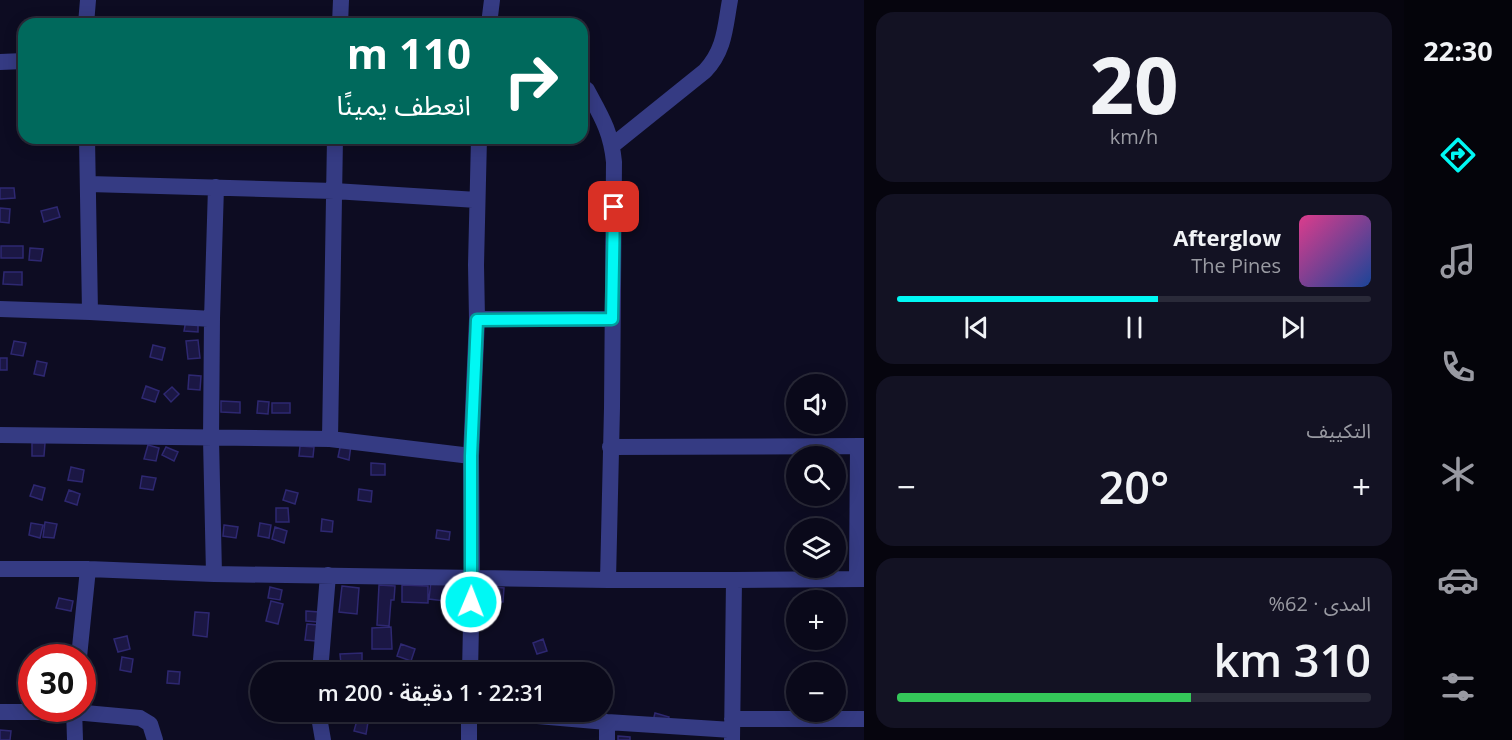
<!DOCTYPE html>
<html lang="ar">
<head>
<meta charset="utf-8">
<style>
  body { margin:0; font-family:"Open Sans","Noto Sans Arabic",sans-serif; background:#131223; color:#f1f3f6; direction:rtl; height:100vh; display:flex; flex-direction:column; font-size:22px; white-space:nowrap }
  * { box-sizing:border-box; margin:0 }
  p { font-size:20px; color:#999aa2 }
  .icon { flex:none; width:33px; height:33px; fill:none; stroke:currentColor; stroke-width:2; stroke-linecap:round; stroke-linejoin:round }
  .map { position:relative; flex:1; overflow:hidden; direction:ltr }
  .sheet { display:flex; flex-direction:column; gap:12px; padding:12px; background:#06050e; width:540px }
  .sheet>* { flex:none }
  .top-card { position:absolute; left:18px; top:18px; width:570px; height:126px; border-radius:18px; box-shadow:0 3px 15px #0003,0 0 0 2px #2a2a39; direction:rtl; background:#00695c; color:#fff; overflow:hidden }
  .controls { position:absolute; left:786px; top:374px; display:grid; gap:12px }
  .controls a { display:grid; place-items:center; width:60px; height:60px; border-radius:50%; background:#0a091a; box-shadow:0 3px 15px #0003,0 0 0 2px #2a2a39; font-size:30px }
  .speed { position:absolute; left:18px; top:644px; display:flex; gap:12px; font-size:30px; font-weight:700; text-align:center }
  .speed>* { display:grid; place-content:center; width:78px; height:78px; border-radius:50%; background:#0a091a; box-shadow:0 3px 15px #0003,0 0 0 2px #2a2a39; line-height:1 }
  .speed .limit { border:9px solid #d22; background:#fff; color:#111 }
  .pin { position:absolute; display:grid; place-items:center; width:51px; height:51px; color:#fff; margin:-26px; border-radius:12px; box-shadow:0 3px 9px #0006 }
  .me { position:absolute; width:66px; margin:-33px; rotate:1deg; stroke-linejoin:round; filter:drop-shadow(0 0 4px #0008) }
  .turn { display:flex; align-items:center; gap:21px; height:126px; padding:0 18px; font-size:27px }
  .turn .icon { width:78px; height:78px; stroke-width:2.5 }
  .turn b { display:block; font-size:42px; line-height:51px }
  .big { font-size:45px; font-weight:600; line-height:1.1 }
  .sheet .card { flex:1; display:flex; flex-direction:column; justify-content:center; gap:9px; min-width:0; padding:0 21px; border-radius:18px; background:#131223 }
  .sheet .dial { align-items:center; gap:0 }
  .dial b { font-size:78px; line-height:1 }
  .song { display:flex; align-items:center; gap:18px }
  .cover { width:72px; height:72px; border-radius:9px; background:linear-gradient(135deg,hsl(330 70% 55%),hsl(220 70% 35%)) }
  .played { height:6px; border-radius:3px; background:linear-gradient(90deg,#00f8f4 55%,#2a2a39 55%) }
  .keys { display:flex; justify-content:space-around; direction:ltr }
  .heat { display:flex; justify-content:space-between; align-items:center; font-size:33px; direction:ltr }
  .charge { height:9px; border-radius:4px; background:linear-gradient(90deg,#34c759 62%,#2a2a39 0) }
  .trip { position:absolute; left:250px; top:662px; width:363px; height:60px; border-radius:30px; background:#0a091a; box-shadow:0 3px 15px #0003,0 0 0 2px #2a2a39; font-weight:600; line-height:60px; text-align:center; direction:rtl }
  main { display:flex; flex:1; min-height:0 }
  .dock { display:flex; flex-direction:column; width:108px; justify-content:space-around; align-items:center; background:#04040a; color:#999aa2 }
  .dock .icon { width:42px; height:42px }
  .dock .current { color:#00f8f4 }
  .dock b { font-size:27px; color:#f1f3f6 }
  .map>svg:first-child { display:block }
</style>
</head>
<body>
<main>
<nav class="dock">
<b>22:30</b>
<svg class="icon current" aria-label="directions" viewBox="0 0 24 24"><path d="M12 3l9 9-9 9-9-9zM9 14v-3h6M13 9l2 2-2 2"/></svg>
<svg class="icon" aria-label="music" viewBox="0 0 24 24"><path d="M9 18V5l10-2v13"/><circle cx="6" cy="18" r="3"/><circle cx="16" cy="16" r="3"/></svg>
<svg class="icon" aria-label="phone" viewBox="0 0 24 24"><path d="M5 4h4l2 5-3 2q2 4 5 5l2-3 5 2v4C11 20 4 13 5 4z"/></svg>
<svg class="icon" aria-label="climate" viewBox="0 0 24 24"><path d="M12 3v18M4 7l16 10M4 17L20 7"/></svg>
<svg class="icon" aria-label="car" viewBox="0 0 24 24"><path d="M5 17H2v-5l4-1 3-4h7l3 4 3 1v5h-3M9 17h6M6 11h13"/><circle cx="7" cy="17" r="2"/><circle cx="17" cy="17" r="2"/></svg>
<svg class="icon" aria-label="filters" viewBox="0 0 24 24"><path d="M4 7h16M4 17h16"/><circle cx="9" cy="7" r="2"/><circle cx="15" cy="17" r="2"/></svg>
</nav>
<section class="sheet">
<div class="card dial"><b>20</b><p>km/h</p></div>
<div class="card">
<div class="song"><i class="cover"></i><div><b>Afterglow</b><p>The Pines</p></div></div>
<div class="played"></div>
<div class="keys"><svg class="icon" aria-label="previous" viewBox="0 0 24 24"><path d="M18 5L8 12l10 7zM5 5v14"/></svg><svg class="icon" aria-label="pause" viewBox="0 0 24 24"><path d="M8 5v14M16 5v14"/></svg><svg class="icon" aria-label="next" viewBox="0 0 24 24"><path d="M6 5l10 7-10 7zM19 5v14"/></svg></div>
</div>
<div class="card"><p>التكييف</p>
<div class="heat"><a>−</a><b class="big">20°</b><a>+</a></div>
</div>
<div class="card"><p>المدى · 62%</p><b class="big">310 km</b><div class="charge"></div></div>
</section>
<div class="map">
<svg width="864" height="740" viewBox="0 0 864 740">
  <rect width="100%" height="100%" fill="#0d0c22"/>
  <path fill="#1b1744" stroke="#2e2871" stroke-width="1.5" d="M0 188H14L15 198 0 199Z
    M57 207 60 217 44 222 41 211Z
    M0 208 10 209 9 223 0 222Z
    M1 246H23V258H1Z
    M30 248 43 249 41 261 29 260Z
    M4 272H22V285L3 284Z
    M186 320 198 322V332L184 331Z
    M198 340 200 358 188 359 186 341Z
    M14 341 26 343 23 356 11 354Z
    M153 345 165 348 162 360 150 357Z
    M0 358H7V370H0Z
    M37 361 47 363 44 376 34 374Z
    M189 375 201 376 200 390 188 389Z
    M146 386 159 391 155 402 142 398Z
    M172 387 179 394 171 402 164 394Z
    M221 401 240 402V413L221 412Z
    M258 401 269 402 268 414 257 413Z
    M272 403H290V413H272Z
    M32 443H45L44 456H32Z
    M341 443 351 445 349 460 338 457Z
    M148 445 159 448 156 461 144 459Z
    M300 446 314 447 313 457 299 456Z
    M166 447 178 452 174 461 162 455Z
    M371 463 385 464V475H371Z
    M71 467 84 470 82 482 68 480Z
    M142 476 156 478 153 490 140 488Z
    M34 485 45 488 42 500 30 496Z
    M359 489 372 491 371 502 358 500Z
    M69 490 80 494 77 505 65 501Z
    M286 490 298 493 295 504 283 500Z
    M276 508H288L289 522H276Z
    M322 519 333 521 332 532 321 531Z
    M45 522 57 524 54 538 43 537Z
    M31 523 43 525 40 538 29 535Z
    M260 523 271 525 269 538 258 536Z
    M224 525 238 527 236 538 223 536Z
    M275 527 287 531 284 543 272 539Z
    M437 530 450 532 449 540 436 538Z
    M431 581 446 582 445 601 429 599Z
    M379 585 395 586 394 600H391L389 626 377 625Z
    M402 585 428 586V603L402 602Z
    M342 586 359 588 357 614 339 612Z
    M270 587 282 590 280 600 268 598Z
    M494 587 504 588 503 602 493 601Z
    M59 598 73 601 71 611 56 608Z
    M271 601 283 604 278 624 266 621Z
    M306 611 319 612 318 622 306 621Z
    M195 612 209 613 207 637 193 635Z
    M307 624 318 625 316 641 305 640Z
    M391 627 392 649H372V628Z
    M127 636 130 649 118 652 114 639Z
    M543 639 547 651 537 654 533 643Z
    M401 644 415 649 411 661 397 656Z
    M362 653V664H341L340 654Z
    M122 657 133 659 131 672 120 670Z
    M168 671 180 672 179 684 167 683Z
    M603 680 612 682 609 693 603 692Z
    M655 713 669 717 666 728 652 725Z
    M357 720 368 722 366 734 354 731Z
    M0 730 11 731 10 740H0Z
    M618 736 630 737V740H618Z"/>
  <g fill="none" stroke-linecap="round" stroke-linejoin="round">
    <path stroke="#353b83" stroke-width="16" d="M86 24 88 0
      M340 24 341 0
      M489 24 492 0
      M0 62 24 61
      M582 86 587 90C601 116 611 131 614 162L612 408 608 580
      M87 138 90 312
      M613 145 705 71C725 50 725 27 730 0
      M89 184 334 191 477 200
      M0 309 90 312 212 319
      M477 319H612
      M0 435 330 439 471 456
      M330 439 335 138
      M610 447 864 446
      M0 569H88L214 574 608 580H734L864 579
      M214 574 211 439 212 319 216 187
      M857 578 858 446
      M79 657 88 569
      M320 672 328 575
      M470 672 472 578 471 456 477 319 476 265 479 138
      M74 708 75 740
      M318 711 323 740
      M481 711 607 722 732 730
      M0 712H74L140 718 150 724 155 740
      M732 719H864
      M607 722V740
      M469 740V711
      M732 740 734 580"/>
  </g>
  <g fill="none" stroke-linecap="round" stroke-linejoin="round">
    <defs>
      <path id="route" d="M471 602V456L477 320 612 319 614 207"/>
    </defs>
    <use href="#route" stroke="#00a19f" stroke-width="15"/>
    <use href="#route" stroke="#00f8f4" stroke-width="10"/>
  </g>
</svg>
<div class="controls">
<a><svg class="icon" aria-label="sound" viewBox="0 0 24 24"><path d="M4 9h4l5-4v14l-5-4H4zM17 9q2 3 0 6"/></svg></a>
<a><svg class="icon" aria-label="search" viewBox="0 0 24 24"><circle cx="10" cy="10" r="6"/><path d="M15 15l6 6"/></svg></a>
<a><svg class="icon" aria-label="layers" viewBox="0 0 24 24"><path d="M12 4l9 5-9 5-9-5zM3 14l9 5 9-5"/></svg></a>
<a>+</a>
<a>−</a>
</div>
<div class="speed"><div class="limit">30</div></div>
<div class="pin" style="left:614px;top:207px;background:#d93025"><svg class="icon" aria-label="arrive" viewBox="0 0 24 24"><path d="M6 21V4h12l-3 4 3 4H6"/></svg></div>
<svg class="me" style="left:471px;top:602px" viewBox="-20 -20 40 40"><circle r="17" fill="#00f8f4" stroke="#fff" stroke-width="3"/><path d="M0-11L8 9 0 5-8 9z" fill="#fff"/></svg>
<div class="trip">22:31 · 1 دقيقة · 200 m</div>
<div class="top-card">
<div class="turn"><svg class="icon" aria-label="right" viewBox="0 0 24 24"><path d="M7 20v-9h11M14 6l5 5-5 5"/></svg><div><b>110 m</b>انعطف يمينًا</div></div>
</div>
</div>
</main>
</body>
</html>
